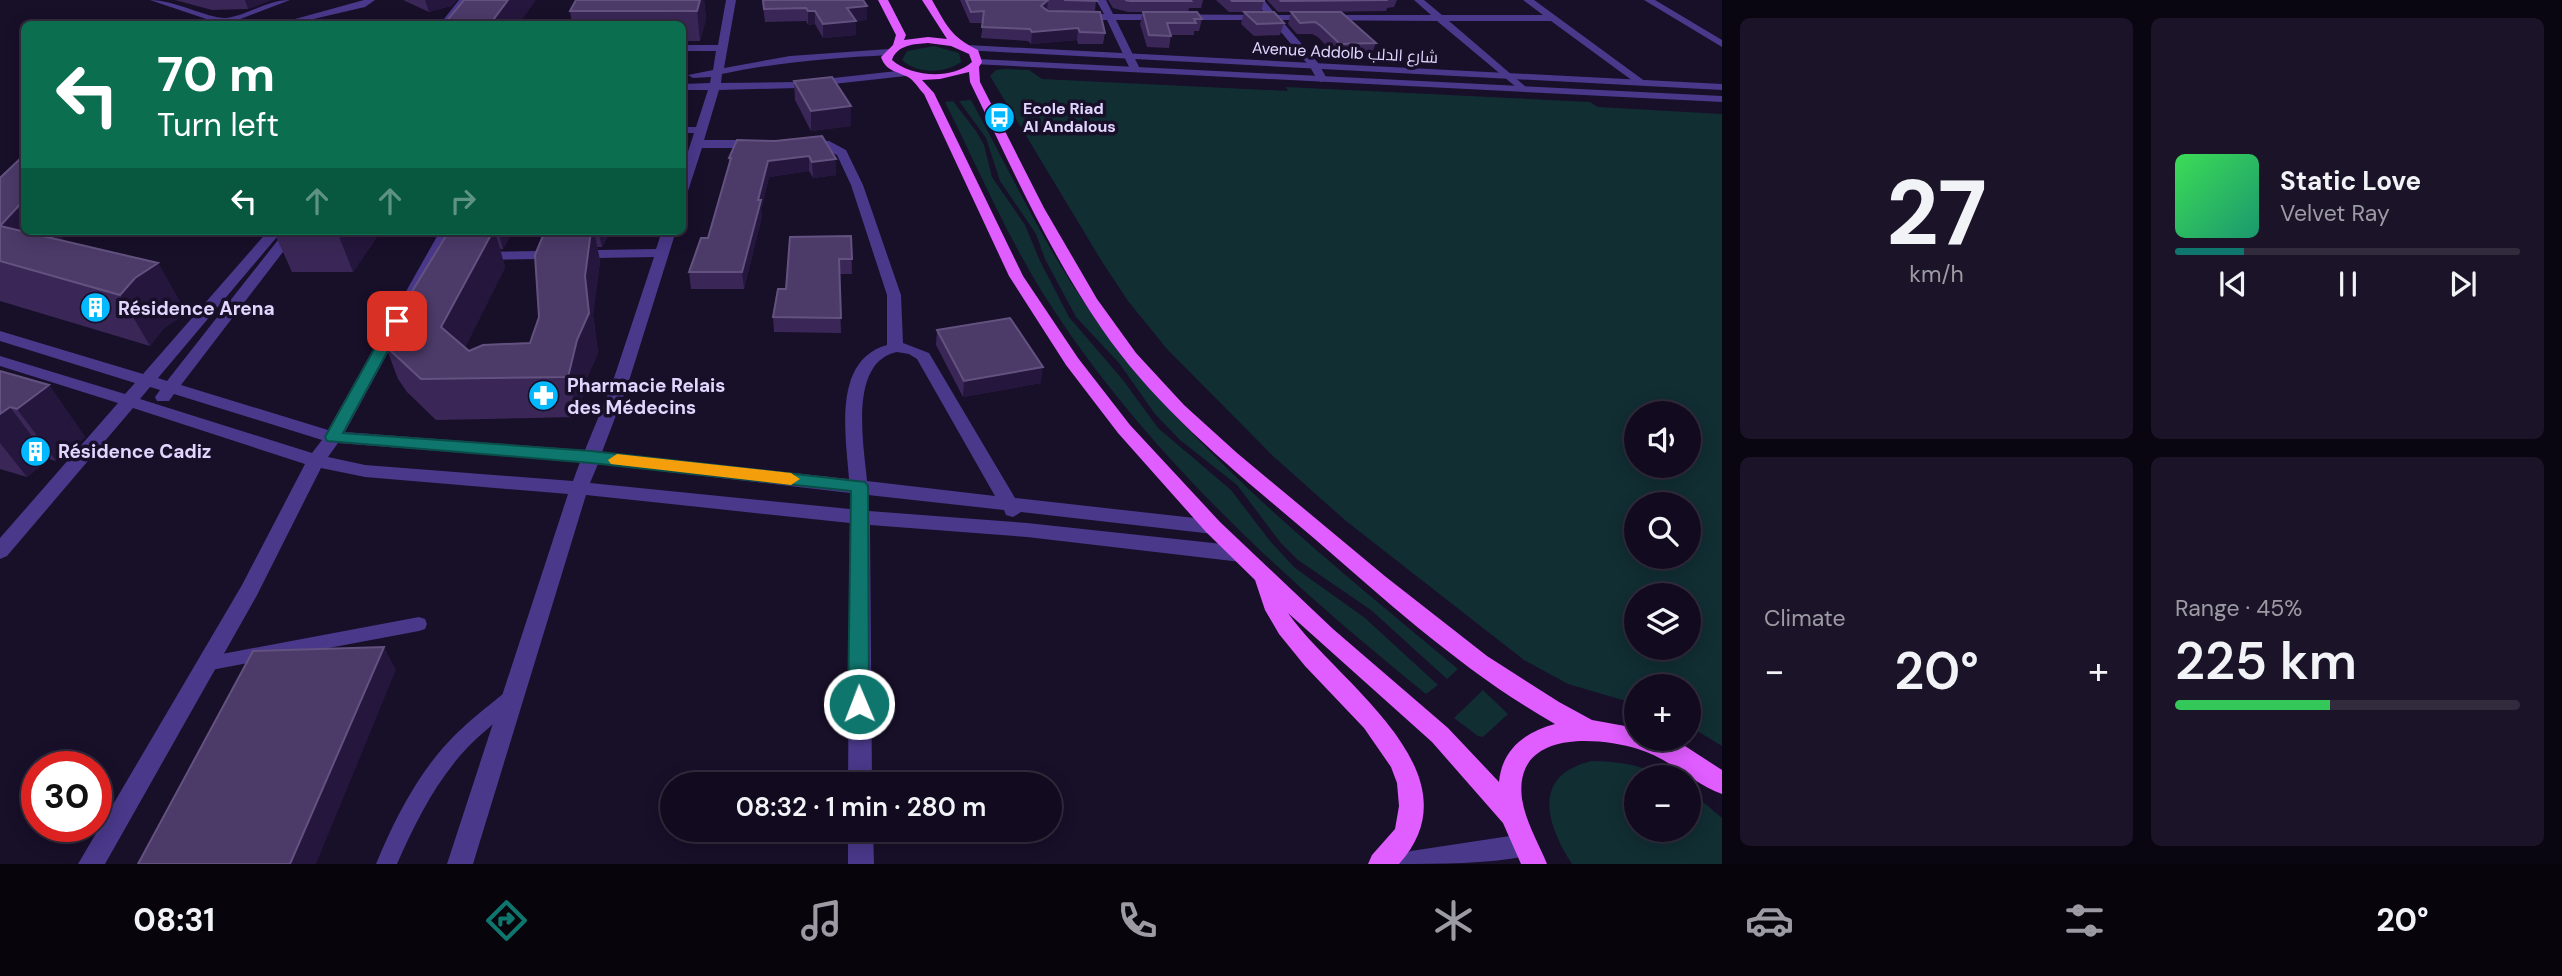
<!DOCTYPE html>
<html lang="en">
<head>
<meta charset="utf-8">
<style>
  body { margin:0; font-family:"DM Sans",Cairo,sans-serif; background:#1b1428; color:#f1f3f6; height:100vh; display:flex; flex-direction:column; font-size:26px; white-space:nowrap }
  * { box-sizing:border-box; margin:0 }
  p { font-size:23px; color:#9c9ba4 }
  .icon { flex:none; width:38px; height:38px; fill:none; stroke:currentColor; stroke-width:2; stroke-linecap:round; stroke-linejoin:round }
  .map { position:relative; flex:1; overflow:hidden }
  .side { display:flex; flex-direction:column; gap:18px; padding:18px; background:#0a0611; width:840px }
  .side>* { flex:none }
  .hud { position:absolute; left:21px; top:21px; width:665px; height:214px; border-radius:10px; box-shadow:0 4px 18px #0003,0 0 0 2px #312b3d; background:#0b6e4f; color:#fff; overflow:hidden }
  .controls { position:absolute; left:1624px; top:401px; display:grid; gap:14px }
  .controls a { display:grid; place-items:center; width:77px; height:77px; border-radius:50%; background:#120b1f; box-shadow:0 4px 18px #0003,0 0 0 2px #312b3d; font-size:35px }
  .speed { position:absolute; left:21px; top:751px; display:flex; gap:14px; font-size:35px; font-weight:700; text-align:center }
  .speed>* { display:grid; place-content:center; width:91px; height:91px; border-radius:50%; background:#120b1f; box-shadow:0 4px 18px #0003,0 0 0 2px #312b3d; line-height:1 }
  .speed .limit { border:10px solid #d22; background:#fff; color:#111 }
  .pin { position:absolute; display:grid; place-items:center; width:60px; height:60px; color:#fff; margin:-30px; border-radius:14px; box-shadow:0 4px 10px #0006 }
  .me { position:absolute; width:77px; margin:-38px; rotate:359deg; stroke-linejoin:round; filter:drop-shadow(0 0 5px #0008) }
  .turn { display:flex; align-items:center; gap:24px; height:147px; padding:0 21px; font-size:32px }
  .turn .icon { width:91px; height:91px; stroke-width:2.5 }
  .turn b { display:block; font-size:49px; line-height:60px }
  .lanes { display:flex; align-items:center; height:66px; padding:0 21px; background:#0003; justify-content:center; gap:35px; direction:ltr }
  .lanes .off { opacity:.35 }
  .big { font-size:52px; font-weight:600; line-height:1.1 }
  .side .widget { flex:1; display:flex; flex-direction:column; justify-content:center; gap:10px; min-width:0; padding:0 24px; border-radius:10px; background:#1b1428 }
  .side .dial { align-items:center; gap:0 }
  .dial b { font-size:91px; line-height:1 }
  .song { display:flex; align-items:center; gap:21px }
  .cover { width:84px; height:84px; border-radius:10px; background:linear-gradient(135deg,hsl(130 70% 55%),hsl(160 70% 35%)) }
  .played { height:7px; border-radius:4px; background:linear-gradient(90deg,#0f766e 20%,#312b3d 20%) }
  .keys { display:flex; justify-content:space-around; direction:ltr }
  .heat { display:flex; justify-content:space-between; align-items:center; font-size:38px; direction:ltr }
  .charge { height:10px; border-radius:5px; background:linear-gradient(90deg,#34c759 45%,#312b3d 0) }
  .side .tiles { flex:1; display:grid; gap:18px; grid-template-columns:repeat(2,1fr) }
  .trip { position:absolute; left:660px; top:772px; width:402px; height:70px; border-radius:35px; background:#120b1f; box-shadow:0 4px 18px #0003,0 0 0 2px #312b3d; font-weight:600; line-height:70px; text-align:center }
  .menu { display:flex; height:112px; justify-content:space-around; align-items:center; background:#07040c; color:#9c9ba4 }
  .menu .icon { width:49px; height:49px }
  .menu .active { color:#0f766e }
  .menu b { font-size:32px; color:#f1f3f6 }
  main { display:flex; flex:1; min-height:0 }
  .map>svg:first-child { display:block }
</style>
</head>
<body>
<main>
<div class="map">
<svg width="1722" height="864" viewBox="0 0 1722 864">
  <rect width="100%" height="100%" fill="#180f29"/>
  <path fill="#112e33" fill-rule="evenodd" d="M934 46 959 53 961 62C945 74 916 74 902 60L907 51Z
    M1006 69 1029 70 1042 79 1288 91 1286 87 1590 102 1598 107 1722 114V746L1689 726V686H1636V704L1568 684 1524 660 1346 521 1274 457 1167 349 1128 301 1101 260 990 76 996 70ZM1636 413H1689V466H1636ZM1636 504H1689V556H1636ZM1636 595H1689V648H1636Z
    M971 100C1010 171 1044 246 1091 312 1190 452 1328 560 1458 669L1447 679 1371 610 1298 560 1280 542 1237 485 1180 440 1155 414 1119 363 1076 317 1045 259 1036 234 1000 181 986 138 959 101Z
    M953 101 976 131 984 145 992 177 1025 225 1040 261 1069 317 1123 380 1158 428 1231 490 1270 541 1295 568 1365 618 1438 685 1426 694C1284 579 1143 451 1044 295 1006 234 977 166 945 102Z
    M1483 690 1508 714 1483 737 1478 736 1454 718Z
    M1592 761C1617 761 1642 765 1665 777H1636V830H1689V790L1722 818V864H1572C1546 824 1531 775 1592 761Z"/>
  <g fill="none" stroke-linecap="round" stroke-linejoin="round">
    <path fill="#4a388a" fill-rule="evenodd" d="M419 617 425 619 427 624 425 629 419 631 206 671 200 669 197 664 200 659 206 657Z
      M510 691 516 693 519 699 516 705C500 719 482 732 467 748 436 781 415 823 397 864H376C395 818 419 771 454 736 470 720 487 707 504 693Z"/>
    <path fill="#4a388a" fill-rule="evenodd" d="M150 0C175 0 209 19 226 18 247 16 266 0 290 0L235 21 237 24H221Z
      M364 0H375L365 7 292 24H277Z
      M459 0H469L449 24H440Z
      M726 0H736L724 68 790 56 889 49 894 52 889 55C833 58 778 62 722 74L721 83 797 82 906 70 911 73 906 76 797 88 719 90 704 140H757L763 144 757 148H702L688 191 682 195V170L694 133H682V127H696L708 90H682V84L710 83 711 77 693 78 688 75 713 70 716 51H682V45H718Z
      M1096 0H1106L1113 14 1266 15 1254 0H1264L1276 15H1431L1414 0H1424L1442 15H1543L1523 0H1534L1646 82 1637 84 1551 21H1449L1526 87 1527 89 1522 92 1437 21 1281 20 1319 64 1327 79 1322 82 1318 81 1310 67 1271 20H1116L1140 69 1135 72 1130 69 1107 20H1079L1074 17 1079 14H1104Z
      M1644 0H1655L1722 40V47Z
      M806 140 829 141 846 150 863 185 901 295 903 343 929 353 1015 498 1213 520 1220 522 1223 527 1220 532 1213 534 1021 512 1013 517 1006 515 1004 510 868 495 869 511 1027 523 1241 546 1248 549 1251 554 1248 559 1241 562 1027 537 870 525 872 784H848L850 523 586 495 473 864H447L568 494 365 477 321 468 256 597 105 864H78L242 585 305 464 133 408 7 556 0 559V538L118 403 0 366V356L125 394 135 383 0 341V331L143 374 268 231H282L158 378 167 381 285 231H299L181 385 328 430 388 323 396 318 404 323 345 432 585 450 612 384 654 257 477 260 470 256 477 252 656 249 662 231H676L628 384 602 452 849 479C846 436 832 360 887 345V295L851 185 837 155 823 148 802 147 800 144ZM897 352 909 354 917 359 995 496 867 481C864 446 848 362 897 352ZM150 387 160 390 155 397 157 401H169L174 394 322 440 312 453 140 399ZM338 443 580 462 573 481 365 465 328 457ZM598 464 850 493V509L590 483Z
      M440 231H454L416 298H406L404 295Z
      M848 830H873L874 864H848Z
      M1523 834 1532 837 1536 846 1532 855C1492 864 1441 864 1398 864L1402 855 1411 851Z"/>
    <path fill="#4a388a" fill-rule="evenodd" d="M967 45 1722 84V90L963 50 962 48Z
      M977 59 1722 96V102L973 64V60Z"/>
    <path fill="#e05dff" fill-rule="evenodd" d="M878 0H888L906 35 904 40 928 37 947 39 922 0H932C947 26 950 36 978 50L982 62 979 67 980 82 1044 208 1097 299 1136 353 1184 405 1237 453 1386 577 1487 656 1559 702 1592 720 1636 728V738H1666L1685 746 1722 770V794C1692 783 1669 758 1638 749 1594 736 1513 731 1522 799 1526 823 1538 842 1547 864H1521L1503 823 1432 742 1288 613C1334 680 1482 772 1399 864H1368L1372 855 1395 829 1399 806 1397 783 1391 767 1364 728 1305 666 1279 634 1265 610 1255 580 1206 532 1118 433 1066 365 1009 276 924 94C919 89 914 80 908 77 896 71 886 71 881 57L893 45 896 35ZM928 43 951 46 969 54 972 62C952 80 911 77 892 60 897 45 914 44 928 43ZM969 72 970 82C1011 166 1049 252 1102 329 1159 412 1240 475 1316 540 1392 606 1467 674 1555 724 1525 732 1502 749 1499 782L1448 728 1333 629 1220 522 1130 425 1078 358 1023 276 934 93 922 80 940 79Z"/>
  </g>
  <path fill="#3a2757" d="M175 0H271L248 9 212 10Z
    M403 0H457L451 6 429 12Z
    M704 0 706 19 700 41H682V24H572L570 11Z
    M762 0H863L867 6V20L856 21V35L823 38 815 24 808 25 806 21 765 22Z
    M960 0H1096L1095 12 1105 33 1103 44H1078L1077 40 1031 44 1028 41 981 38 983 23H970Z
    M1108 0H1203L1201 8H1189L1188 12 1202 19 1199 31H1194V35H1171L1169 48 1147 47 1140 24 1143 12H1128L1113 8Z
    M1216 0H1264L1261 12 1284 23 1280 35 1254 36 1241 24 1244 12H1229Z
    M1267 0H1397L1394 7 1387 8 1386 11 1317 12 1376 43 1371 55 1336 56 1318 37 1312 34H1297L1288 24 1291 12H1278Z
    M794 81 851 106V126L811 131 795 100Z
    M822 136 836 175 813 178 809 171 769 177 761 210 762 216 744 289H691L689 272 708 238 729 165V158L775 141Z
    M0 178 61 241 158 263 186 313 164 328 150 346 0 301Z
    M381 231 353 272H292L275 234Z
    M449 231H513L503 249H500L505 267 465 347 469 351 530 343 539 317 545 231H611L602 247H597L600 261 593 315 598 353 586 380 578 417 436 420 407 392 398 379 383 339Z
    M851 236 852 274H839L841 333 774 332 773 317Z
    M937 330 1041 383 963 397 936 345Z
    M0 371 49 385 85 437 56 461 49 459 27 477 0 469Z"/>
  <path fill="#25163d" d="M245 0H271L248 9Z
    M425 0H457L451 6 429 12Z
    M508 0H536L519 24H490Z
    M700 0H704L706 19 700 41 697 11Z
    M1048 0 1047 10 1041 6Z
    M867 6V20L848 22 847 8Z
    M808 11H815V24L808 25Z
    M856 21V35L823 38V24Z
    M1078 28 1077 40 1031 44 1032 32Z
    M851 106V126L811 131V111Z
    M809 156V171L769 177 761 210 762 216 744 289 742 272 768 161Z
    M836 159V175L813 178 812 162Z
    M24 200V231H69L34 271 0 226Z
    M340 231H381L353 272 338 234Z
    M493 231H495L505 267 455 367 441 327Z
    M498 231H513L503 249Z
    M591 231H594L600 261 593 315 598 353 586 380 578 417 568 377Z
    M598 231H611L602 247Z
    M158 263 186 313 164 328 150 346 120 295 135 278Z
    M1043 367 1041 383 963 397 964 381Z
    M49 385 85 437 56 461 17 409Z
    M10 407 49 459 27 477 0 443V414Z
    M384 647 396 670 316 864H290Z"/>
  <path fill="#4c3a69" stroke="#635280" stroke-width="2" d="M464 0H508L490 24H444Z
    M576 0H700L697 11H570Z
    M763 0H863L867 6 847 8 856 21 823 24 815 11H808L806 8 764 9Z
    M966 0H1048L1041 6 1048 11 1100 12 1105 33 1080 32 1078 28 1032 32 1030 29 982 27 984 11 971 12Z
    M1064 0H1096L1097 1Z
    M1125 0H1190L1191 1H1130Z
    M1231 0H1264V1H1232Z
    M1280 0H1388L1281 1Z
    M1143 12H1197L1202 19H1194L1196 23H1167L1171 36 1149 35Z
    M1244 12H1274L1284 23 1257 24Z
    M1291 12H1341L1376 43 1340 44 1321 26 1315 22 1300 23Z
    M832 77 851 106 811 111 794 81Z
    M822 136 836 159 812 162 809 156 768 161 758 200H761L742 272H689L701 238H708L731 158H729L737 140 775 141Z
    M24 155V200L0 226V178Z
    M0 226 158 263 135 278 120 295 0 261Z
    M277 231H340L338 234H275Z
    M449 231H493L441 327 469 351 483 345 530 343 539 317 535 255 545 231H591L585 276 589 313 577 340 568 377 421 379 391 351 383 339Z
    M851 236 852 259H839L841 318 773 317 778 289H786L790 237Z
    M1010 318 1043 367 964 381 937 330Z
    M0 371 49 385 17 409 10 407 0 414Z
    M384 647 290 864H138L253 651Z"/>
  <path fill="#0f766e" stroke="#0a4d48" stroke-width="2" d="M397 317 404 321 343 433 591 451 865 482 868 486 869 704 866 710 859 713 851 710 848 704 851 491 591 463 327 441 325 437 390 321Z"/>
  <path fill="#f59e0b" d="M617 454 791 473 800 479 791 485 611 464 608 460Z"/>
  <defs>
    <symbol id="bus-disc" viewBox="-11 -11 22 22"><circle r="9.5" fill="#02b8ff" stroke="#180f29"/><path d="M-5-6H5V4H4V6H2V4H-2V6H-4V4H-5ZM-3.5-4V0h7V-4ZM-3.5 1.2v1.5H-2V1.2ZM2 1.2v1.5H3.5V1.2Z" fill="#fff"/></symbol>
    <symbol id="building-disc" viewBox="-11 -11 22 22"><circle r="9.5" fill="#02b8ff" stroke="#180f29"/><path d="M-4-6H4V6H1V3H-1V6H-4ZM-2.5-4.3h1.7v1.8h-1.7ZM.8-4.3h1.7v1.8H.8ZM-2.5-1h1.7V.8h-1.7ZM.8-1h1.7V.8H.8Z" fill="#fff"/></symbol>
    <symbol id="pharmacy-disc" viewBox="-11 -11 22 22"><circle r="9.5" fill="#02b8ff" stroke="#180f29"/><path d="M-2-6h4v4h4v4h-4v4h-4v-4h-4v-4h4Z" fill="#fff"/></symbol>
  </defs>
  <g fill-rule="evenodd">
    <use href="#bus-disc" x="982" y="100" width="35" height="35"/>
    <use href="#building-disc" x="78" y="290" width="35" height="35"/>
    <use href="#pharmacy-disc" x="526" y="378" width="35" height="35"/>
    <use href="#building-disc" x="18" y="434" width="35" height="35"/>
  </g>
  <g text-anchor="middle" stroke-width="7" stroke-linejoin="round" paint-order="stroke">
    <g font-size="16" fill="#e2d6ff" stroke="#180f29">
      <text transform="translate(1345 52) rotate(3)" y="6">Avenue Addolb شارع الدلب</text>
    </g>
    <g font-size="16" font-weight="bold" fill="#e2d6ff" stroke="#180f29" text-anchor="start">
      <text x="1023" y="114">Ecole Riad<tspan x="1023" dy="18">Al Andalous</tspan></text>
    </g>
    <g font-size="19" font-weight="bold" fill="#e2d6ff" stroke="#180f29" text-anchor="start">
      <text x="118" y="315">Résidence Arena</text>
      <text x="567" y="392">Pharmacie Relais<tspan x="567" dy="22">des Médecins</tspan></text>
      <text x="58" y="458">Résidence Cadiz</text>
    </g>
  </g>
</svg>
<div class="controls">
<a><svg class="icon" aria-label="sound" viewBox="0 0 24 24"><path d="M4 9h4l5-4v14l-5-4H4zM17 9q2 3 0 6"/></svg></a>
<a><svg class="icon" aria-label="search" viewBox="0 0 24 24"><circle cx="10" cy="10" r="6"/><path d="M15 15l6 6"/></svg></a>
<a><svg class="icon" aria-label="layers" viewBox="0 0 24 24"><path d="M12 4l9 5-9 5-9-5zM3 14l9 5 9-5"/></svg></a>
<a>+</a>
<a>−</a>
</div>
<div class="speed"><div class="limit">30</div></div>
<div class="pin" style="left:397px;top:321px;background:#d93025"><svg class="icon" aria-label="arrive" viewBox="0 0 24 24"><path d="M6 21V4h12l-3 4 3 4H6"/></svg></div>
<svg class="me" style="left:859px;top:704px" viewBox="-20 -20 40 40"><circle r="17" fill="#0f766e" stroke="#fff" stroke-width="3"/><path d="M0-11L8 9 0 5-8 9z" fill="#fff"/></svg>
<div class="trip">08:32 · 1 min · 280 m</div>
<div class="hud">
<div class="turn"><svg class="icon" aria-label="left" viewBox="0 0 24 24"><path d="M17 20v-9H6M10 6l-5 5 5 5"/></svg><div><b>70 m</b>Turn left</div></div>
<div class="lanes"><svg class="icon" aria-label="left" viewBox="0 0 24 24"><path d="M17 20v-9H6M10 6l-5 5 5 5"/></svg><svg class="icon off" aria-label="ahead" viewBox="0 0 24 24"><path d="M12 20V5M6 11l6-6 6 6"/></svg><svg class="icon off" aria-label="ahead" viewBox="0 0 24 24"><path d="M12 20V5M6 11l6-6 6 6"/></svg><svg class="icon off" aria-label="right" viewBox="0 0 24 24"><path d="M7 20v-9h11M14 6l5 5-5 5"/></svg></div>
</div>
</div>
<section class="side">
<div class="tiles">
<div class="widget dial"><b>27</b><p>km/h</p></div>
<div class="widget">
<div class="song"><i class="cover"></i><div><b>Static Love</b><p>Velvet Ray</p></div></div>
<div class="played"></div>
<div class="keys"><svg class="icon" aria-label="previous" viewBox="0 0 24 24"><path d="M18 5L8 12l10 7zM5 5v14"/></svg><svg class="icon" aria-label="pause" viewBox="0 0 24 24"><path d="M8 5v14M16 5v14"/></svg><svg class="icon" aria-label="next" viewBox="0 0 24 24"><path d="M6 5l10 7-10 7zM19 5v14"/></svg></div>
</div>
<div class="widget"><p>Climate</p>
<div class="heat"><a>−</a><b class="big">20°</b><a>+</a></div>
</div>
<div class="widget"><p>Range · 45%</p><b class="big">225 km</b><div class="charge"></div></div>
</div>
</section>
</main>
<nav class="menu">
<b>08:31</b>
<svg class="icon active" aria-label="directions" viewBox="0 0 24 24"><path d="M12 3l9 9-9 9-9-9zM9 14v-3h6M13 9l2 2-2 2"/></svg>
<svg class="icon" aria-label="music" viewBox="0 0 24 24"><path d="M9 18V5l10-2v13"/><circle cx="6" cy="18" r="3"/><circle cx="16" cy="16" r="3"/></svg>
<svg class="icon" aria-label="phone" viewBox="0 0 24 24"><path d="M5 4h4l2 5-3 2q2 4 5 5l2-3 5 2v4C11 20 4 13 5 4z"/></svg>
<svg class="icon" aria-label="climate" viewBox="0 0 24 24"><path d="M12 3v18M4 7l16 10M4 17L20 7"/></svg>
<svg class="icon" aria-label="car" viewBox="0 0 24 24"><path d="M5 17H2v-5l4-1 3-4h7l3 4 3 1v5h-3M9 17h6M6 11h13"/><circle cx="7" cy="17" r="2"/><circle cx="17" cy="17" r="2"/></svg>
<svg class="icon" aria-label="filters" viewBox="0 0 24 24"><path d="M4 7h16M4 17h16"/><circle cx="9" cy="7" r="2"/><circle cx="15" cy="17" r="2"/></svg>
<b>20°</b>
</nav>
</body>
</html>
